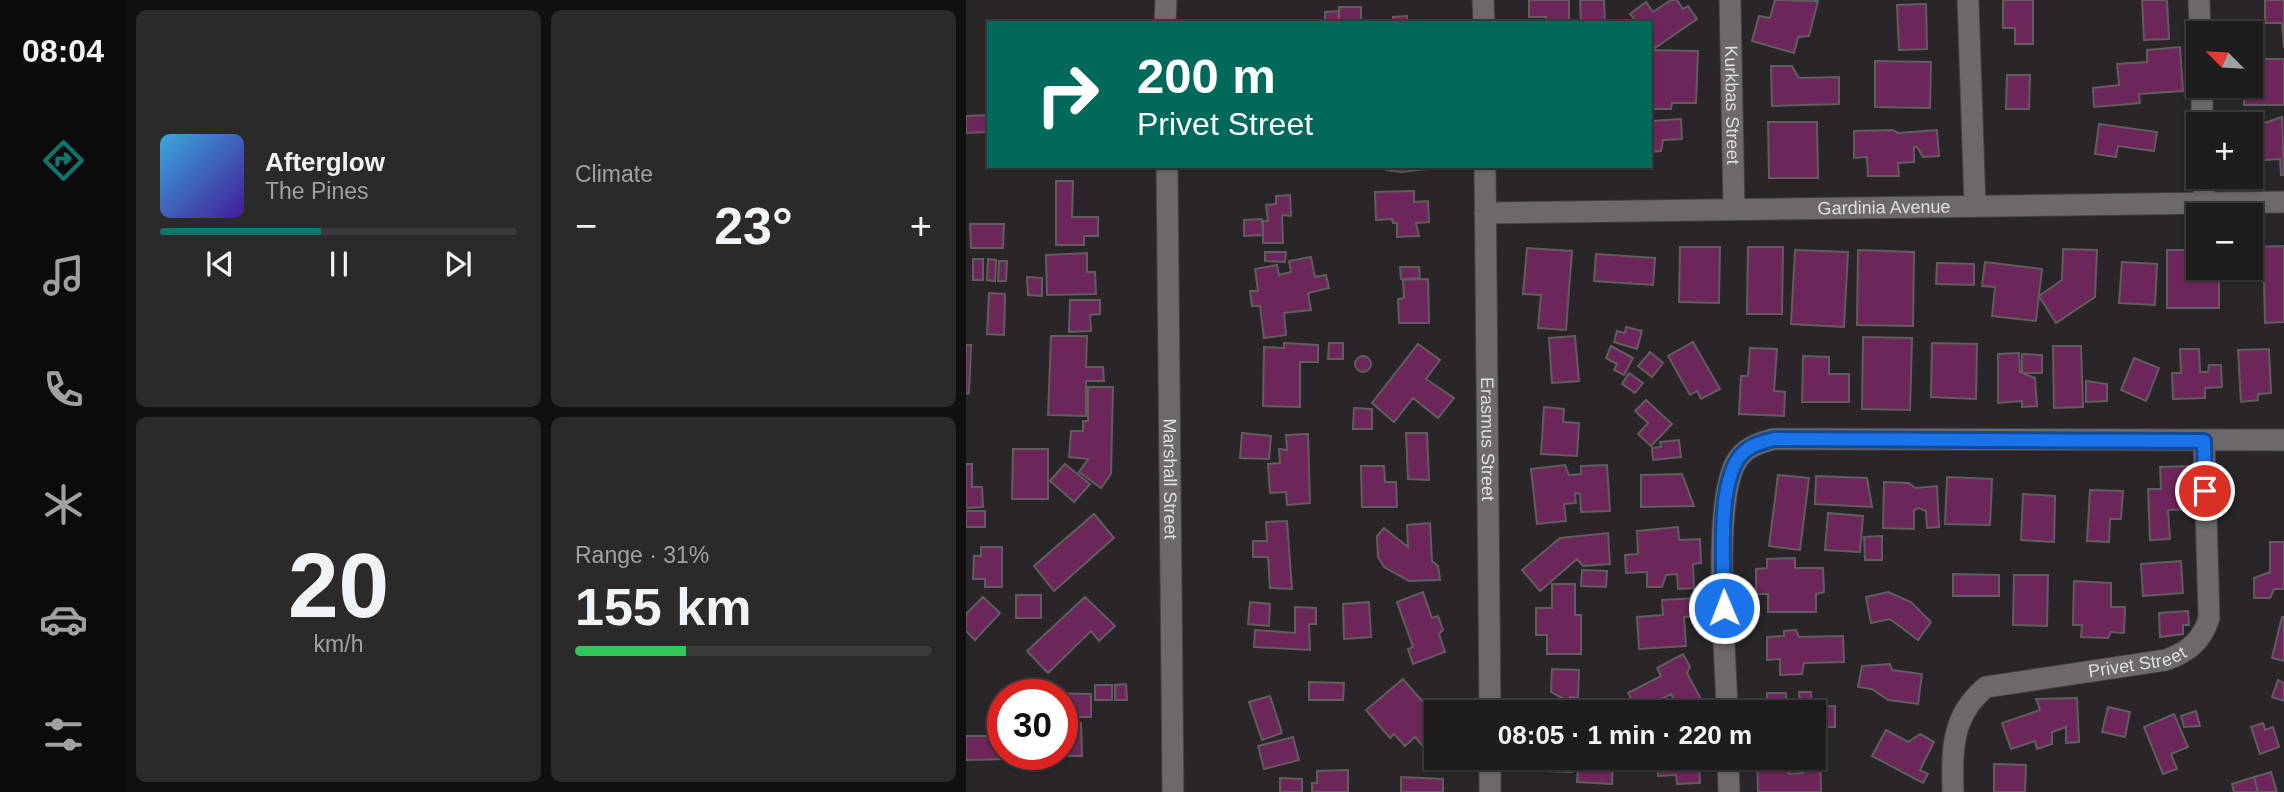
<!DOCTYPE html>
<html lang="en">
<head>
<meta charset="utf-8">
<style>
  body { margin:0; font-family:Arial,sans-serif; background:#2c292b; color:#f1f3f6; height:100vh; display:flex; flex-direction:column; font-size:26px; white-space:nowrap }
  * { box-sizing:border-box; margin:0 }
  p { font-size:23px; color:#a1a1a4 }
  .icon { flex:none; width:38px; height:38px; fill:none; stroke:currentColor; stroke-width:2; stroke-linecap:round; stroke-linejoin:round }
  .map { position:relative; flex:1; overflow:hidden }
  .panel { display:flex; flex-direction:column; gap:10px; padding:10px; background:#110f10; width:840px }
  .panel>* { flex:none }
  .guide { position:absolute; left:21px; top:21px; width:665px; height:147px; border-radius:0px; box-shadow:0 2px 5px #0004,0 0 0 2px #3c3a3c; background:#00695c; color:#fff; overflow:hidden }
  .needle { width:46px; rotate:294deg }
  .tools { position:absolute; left:1220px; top:21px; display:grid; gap:14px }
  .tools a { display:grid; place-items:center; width:77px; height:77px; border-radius:0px; background:#1f1c1e; box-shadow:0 2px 5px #0004,0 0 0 2px #3c3a3c; font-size:35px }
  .speed { position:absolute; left:21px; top:679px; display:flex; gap:14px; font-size:35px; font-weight:700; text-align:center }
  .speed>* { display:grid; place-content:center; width:91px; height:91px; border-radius:50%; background:#1f1c1e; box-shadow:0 2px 5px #0004,0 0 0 2px #3c3a3c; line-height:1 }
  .speed .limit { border:10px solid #d22; background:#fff; color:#111 }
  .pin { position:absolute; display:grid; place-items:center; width:60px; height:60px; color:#fff; margin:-30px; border:4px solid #fff; border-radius:50%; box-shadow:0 2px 7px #0007 }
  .me { position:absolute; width:77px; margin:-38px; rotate:359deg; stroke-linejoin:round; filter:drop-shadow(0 0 5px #0008) }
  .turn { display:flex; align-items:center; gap:24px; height:147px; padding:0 35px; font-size:32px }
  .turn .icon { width:91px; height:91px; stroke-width:2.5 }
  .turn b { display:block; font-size:49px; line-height:60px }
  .big { font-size:52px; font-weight:700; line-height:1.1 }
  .panel .widget { flex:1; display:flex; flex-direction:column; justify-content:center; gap:10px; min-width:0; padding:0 24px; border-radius:10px; background:#2c292b }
  .panel .dial { align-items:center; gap:0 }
  .dial b { font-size:91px; line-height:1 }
  .song { display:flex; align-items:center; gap:21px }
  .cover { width:84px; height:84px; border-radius:10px; background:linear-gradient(135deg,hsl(200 70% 55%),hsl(260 70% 35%)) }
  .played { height:7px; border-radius:4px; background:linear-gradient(90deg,#0f766e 45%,#3c3a3c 45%) }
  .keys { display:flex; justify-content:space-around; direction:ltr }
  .heat { display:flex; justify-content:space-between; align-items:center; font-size:38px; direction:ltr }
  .charge { height:10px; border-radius:5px; background:linear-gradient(90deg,#34c759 31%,#3c3a3c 0) }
  .panel .tiles { flex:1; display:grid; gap:10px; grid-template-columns:repeat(2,1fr) }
  .trip { position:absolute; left:458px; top:700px; width:402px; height:70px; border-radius:0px; background:#1f1c1e; box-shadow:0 2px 5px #0004,0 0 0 2px #3c3a3c; font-weight:700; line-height:70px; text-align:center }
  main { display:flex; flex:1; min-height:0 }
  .tabs { display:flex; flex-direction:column; width:126px; justify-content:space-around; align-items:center; background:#0c0b0c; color:#a1a1a4 }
  .tabs .icon { width:49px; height:49px }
  .tabs .on { color:#0f766e }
  .tabs b { font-size:32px; color:#f1f3f6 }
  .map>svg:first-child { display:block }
</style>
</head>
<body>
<main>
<nav class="tabs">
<b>08:04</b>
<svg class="icon on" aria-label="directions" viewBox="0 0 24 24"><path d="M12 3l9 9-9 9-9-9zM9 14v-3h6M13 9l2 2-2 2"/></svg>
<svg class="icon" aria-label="music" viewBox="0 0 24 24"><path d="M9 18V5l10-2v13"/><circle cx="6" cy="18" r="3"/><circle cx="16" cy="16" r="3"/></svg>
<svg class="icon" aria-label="phone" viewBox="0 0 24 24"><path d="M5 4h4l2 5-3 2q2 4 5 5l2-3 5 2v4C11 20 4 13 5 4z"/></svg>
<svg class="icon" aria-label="climate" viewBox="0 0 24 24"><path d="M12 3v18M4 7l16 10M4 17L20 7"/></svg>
<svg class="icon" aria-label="car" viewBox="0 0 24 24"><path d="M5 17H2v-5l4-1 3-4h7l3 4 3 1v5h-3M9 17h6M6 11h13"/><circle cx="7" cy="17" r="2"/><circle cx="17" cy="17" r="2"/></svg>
<svg class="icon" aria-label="filters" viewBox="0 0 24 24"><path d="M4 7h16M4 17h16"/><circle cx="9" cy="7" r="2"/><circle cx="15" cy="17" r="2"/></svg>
</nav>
<section class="panel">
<div class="tiles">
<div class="widget">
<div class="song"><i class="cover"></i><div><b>Afterglow</b><p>The Pines</p></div></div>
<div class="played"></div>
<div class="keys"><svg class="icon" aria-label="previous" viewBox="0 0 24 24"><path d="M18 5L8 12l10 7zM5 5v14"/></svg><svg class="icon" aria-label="pause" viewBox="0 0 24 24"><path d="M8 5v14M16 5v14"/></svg><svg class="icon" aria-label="next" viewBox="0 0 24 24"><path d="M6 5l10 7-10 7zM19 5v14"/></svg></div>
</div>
<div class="widget"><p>Climate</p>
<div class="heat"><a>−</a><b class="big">23°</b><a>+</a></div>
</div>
<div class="widget dial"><b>20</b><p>km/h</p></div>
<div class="widget"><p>Range · 31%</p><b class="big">155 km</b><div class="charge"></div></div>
</div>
</section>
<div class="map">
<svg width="1318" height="792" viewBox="0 0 1318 792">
  <rect width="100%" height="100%" fill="#292528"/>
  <path fill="#6d2659" stroke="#615d5f" stroke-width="2" d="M563 0H603V23H580V17H563Z
    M614 0H638L639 23H615Z
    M705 0H711L717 9 722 6 731 19 689 48 684 42V23H671L664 14 680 2 687 12Z
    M809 0 852 1 843 36 832 37 828 53 786 41 793 16 804 18Z
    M1037 0H1067V44H1049V28H1037Z
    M1176 0H1201L1203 39 1178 40Z
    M1299 0H1318V48L1316 23H1299Z
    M960 4 961 49 933 50 931 5Z
    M373 7H395V23H373Z
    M373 11 372 23H359V12Z
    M441 16V23H410L427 21V17Z
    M1214 47 1217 91 1173 94 1174 103 1128 107 1127 88 1153 85 1151 64 1181 62V50Z
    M684 50 732 51 730 103H706L705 109H684Z
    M1284 59H1318V105H1278V86H1284Z
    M909 61 965 62 964 108 909 107Z
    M805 66H826L833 78 873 77V104L806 106Z
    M1041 75H1064L1063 109H1040Z
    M21 115 22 132 0 133V116Z
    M1316 117 1318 175H1315L1314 159 1284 161V128Z
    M715 119 716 139 697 140 695 151 684 152V121Z
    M802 122H851L852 178H803Z
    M1133 124 1191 132 1188 151 1152 146 1150 157 1129 154Z
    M927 130 932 133 971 130 973 156 957 157 951 147H948V162L932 163 933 176H902L901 157 888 158V131Z
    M420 166H460V169L436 172 420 170Z
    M90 181H107L106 217H132V236H118V245H90Z
    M448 191V202L462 201 463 222 450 223 453 236 431 237V223H427L426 219 410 220 409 192Z
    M324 195 325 216 316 215 317 243H297V221H302L300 205 310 204V196Z
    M296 219 297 235 278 236V220Z
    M4 224H38L37 248H5Z
    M1318 246V322L1299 323 1298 281 1264 272V268H1284V247Z
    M714 247H754L753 303 713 302Z
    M782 247H817L816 314H781Z
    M561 248 606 251 600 330 572 328 575 295 557 294Z
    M1097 249 1131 250 1129 297 1090 323 1073 296 1096 280Z
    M829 250 882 252 878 327 825 324Z
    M892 250 948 252 947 326 891 325Z
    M1201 250H1232V268H1253V308H1201Z
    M299 252H320L319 262 299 261Z
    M121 253V272H129L130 294 81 295 80 255Z
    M630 254 689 258 687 285 628 281Z
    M345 257 349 277 360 275 363 288 342 293 345 310 318 313 320 335 298 338 294 306H286L284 291H292L289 269 311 265 313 275 325 272 323 261Z
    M7 259H17V280H7Z
    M22 259 30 260 29 281 21 280Z
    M33 261H41L40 281H32Z
    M1019 262 1076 269 1070 321 1026 316 1029 287 1016 286Z
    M1156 262 1191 264 1189 305 1153 303Z
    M971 263 1008 264V285L970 284Z
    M434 267H453L454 278 435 279Z
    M61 277 76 278V296L62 295Z
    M462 279 463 323H433L432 299 438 298 437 280Z
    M23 293 39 294 38 335 21 334Z
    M104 300H134V314L124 315 125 331 103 332Z
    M660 327 676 331 671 349 648 342 651 331 659 333Z
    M85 336H121L120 367H137L138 381H120V416L82 415Z
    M609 336 613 381 586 383 583 338Z
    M897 337 946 338 944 410 896 409Z
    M727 342 754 389 735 399 731 391 724 395 702 356Z
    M318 343 352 345V362H334V407L297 406 298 347 318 348Z
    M363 343H377V359H362Z
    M966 343 1011 344 1010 399 965 397Z
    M452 344 474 360 460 379 488 398 472 418 447 398 428 422 406 403Z
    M0 345H5L3 393 0 394Z
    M645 346 667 358 658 375 648 370 651 364 640 358Z
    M1087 346H1115L1117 407 1088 408Z
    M784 348 811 349 808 391 819 392 818 416 773 414 775 376H782Z
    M1214 349H1233L1234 372H1242L1243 365H1255L1256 387 1239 388V398L1207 399 1206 373H1215Z
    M1303 349 1305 393 1292 394V400L1275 402 1272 350Z
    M684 352 697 363 686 377 672 366Z
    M1053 353 1054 372 1069 378 1071 406 1056 407V401L1032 403V354Z
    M1056 354 1076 355V373H1056Z
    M389 364a8 8 0 1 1 16 0a8 8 0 1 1-16 0Z
    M837 356 863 357V374H883V402H836Z
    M1168 358 1193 368 1180 401 1155 390Z
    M663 373 677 383 669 393 656 384Z
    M1120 381 1141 384V401L1120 402Z
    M122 387H147L145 474 135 488 113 472 122 459 103 457 105 431H117V421H122Z
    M680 400 706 424 685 446 672 434 682 423 669 411Z
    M578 407 598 409 597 422 613 423 611 456 575 454Z
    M388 408 406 409V429H387Z
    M276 433 305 436 303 459 274 458Z
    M440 433H461L463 480 442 479Z
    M342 434 344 503 321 505 320 492 304 493 302 464 314 463 313 449 321 450 320 435Z
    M713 440 715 457 687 460 686 448 695 447 694 442Z
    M47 449H82V499H46Z
    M0 464H6V487H16L17 507 0 508Z
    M99 464 124 484 108 502 84 481Z
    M599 465 603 475 615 474V466L641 465 644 511 615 512 614 494 609 493 610 503 598 504 600 521 571 524 565 469Z
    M395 466H418L419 482H430L431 507H396Z
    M1227 466 1229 509 1202 510 1204 539 1184 540 1182 489H1195L1194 467Z
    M716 474 728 506 675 507V475Z
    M812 475 843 478 834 550 803 546Z
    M850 476 901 478 906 507 849 504Z
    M981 477 1026 479 1024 525 979 524Z
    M918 482 943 483 949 488 971 486 973 527 961 528 960 511 953 508 948 510V529L917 528Z
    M1124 490 1157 491 1155 519H1144L1143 542 1121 541Z
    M1057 494 1089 496 1088 542 1055 540Z
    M0 511H19V527H0Z
    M862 513 897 516 894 552 859 550Z
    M128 514 148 538 88 591 68 566Z
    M321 521 326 589 304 588 302 557H287V541H301L300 522Z
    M464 523 466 561 472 566 474 580 443 581 418 567 412 557 411 536 418 528 442 547 441 525Z
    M712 527 713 540 734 539 735 563 727 564 728 588 712 589 711 574 700 575 696 587H681V572L660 573 659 555 672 554 671 531Z
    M642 533 644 564 617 566 611 559 574 591 556 570 594 538Z
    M916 536V560H899L898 537Z
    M1304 542H1318V589H1308L1304 598H1288V578L1304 572Z
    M15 547H36V587H19V579H7L8 556H15Z
    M829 558V568H857L858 592 850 594V612H802V594H790V569L801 568V559Z
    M1215 561 1217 593 1177 596 1175 564Z
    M616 570 641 571 640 587 615 586Z
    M987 574 1033 575V596H987Z
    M1048 575H1082L1081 626 1047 625Z
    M1108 581 1145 583V607H1159L1158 633 1145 632 1142 638 1115 637 1116 625H1107Z
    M586 584H609V615H615V654H581V635H570V608H586Z
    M457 592 466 618 472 616 477 630 473 634 479 652 447 664 442 649 447 647 431 602Z
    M922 592 945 602 965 622 952 640 924 619 905 623 900 597Z
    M50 595H75V618H50Z
    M17 597 34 613 9 640 0 631V614Z
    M119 597 149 626 133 641 125 631 82 673 61 651Z
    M731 598 732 616 718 617 720 646 673 649 671 617 697 615 696 600Z
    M284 602 304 604 303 626 282 624Z
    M403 602 405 637 378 639 377 604Z
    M329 607 350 608V624H343L344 650 288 647 289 630 329 633Z
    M1222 611 1223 625H1217V634L1194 637 1193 613Z
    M1316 617H1318V661L1306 658Z
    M830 630 833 637 877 636 878 662 838 663 836 674 814 675V659L801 660V637L818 636V631Z
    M717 654 724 667 721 673 737 703 722 710 716 699 709 703 705 694 684 705 687 710 672 712 662 693 695 676 691 668Z
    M924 664 926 670 956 674 952 704 922 700 906 689 892 687 896 666Z
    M586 669 613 670 612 698 604 697V706L598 707 596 698 585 692Z
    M437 679 471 718V758H473L470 761 449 737 439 746 428 734 424 738 400 710Z
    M1312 680 1318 683V701L1306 697Z
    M343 682 378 683 377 700H343Z
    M160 684 161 700H149V685Z
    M129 685H146V700H129Z
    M833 692H845L846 707 869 706V727H849V712H801V693H820V705H834Z
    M74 693 125 694V717H96V695Z
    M304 696 316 733 296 740 283 702Z
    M1111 698 1113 742 1100 743V727L1086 732V744L1071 749 1069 741 1045 749 1036 723 1074 710 1070 699Z
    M1142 707 1164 712 1159 737 1136 732Z
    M1230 711 1234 726 1218 727 1215 716Z
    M1208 714 1222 747 1205 754 1211 769 1197 774 1178 727Z
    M96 722 115 723 116 756H76L96 754Z
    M1297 723 1299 730 1307 727 1313 747 1294 754 1285 727Z
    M920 730 942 742 954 734 968 742 954 770 962 774 957 783 906 756Z
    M0 736H37V754H44L45 759 0 760Z
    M327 737 333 760 298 769 292 746Z
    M849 750H854L855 792H792L791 758H822L823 774 837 773V758H849Z
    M582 758H607L606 772 581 771Z
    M631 758H647L646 784 611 782 612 769 630 770Z
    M692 758H733L734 783 711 784 710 775 692 776Z
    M1028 764 1060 765 1059 792H1028Z
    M382 770V792H346V783H351V771Z
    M1305 772 1311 792H1292L1288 777Z
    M435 777 477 779V792H435Z
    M1288 777 1292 792H1268L1266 784Z
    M314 778 336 779V792H314Z"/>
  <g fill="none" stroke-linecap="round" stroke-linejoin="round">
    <defs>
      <g id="minor">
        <path d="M517 0 518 23"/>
        <path id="s1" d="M764 0 768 209"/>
        <path d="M1002 0 1009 206"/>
        <path d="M1233 0 1234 33"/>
        <path d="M1236 86V124"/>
        <path id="s2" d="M519 166 524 712"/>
        <path d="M1238 177V202"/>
        <path id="s3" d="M519 213 1318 202"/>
        <path d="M761 712C760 655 746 511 769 464 777 448 792 443 808 439L1318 440"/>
        <path d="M524 758V792"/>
        <path d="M762 758 763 792"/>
        <path id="s4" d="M987 792C986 750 985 716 1020 687L1200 660C1222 652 1236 641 1243 618L1238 441"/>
      </g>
      <g id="tertiary">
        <path d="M199 23 200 0"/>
        <path id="s5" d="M201 166 207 792"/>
      </g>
    </defs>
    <use href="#minor" stroke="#434042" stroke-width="23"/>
    <use href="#tertiary" stroke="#434042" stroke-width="23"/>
    <use href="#minor" stroke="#6d686b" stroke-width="21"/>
    <use href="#tertiary" stroke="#6d686b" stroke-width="21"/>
  </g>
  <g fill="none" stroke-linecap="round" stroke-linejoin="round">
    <defs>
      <path id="route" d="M758 608C758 571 749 477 778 452 786 444 798 442 808 439L1238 441 1239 491"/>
    </defs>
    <use href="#route" stroke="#114b97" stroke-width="18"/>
    <use href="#route" stroke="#1a73e8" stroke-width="12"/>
  </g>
  <g text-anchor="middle" stroke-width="7" stroke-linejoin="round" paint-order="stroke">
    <g font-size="18" fill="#e0dddf" stroke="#292528">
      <text dy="6" stroke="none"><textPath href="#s1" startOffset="105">Kurkbas Street</textPath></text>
      <text dy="6" stroke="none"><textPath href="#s3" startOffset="399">Gardinia Avenue</textPath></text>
      <text dy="6" stroke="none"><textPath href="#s2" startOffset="273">Erasmus Street</textPath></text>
      <text dy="6" stroke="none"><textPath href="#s5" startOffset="313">Marshall Street</textPath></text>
      <text dy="6" stroke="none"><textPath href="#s4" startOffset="268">Privet Street</textPath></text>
    </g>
  </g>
</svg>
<div class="tools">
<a><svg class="needle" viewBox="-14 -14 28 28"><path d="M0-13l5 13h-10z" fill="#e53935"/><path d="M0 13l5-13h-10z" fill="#a1a1a4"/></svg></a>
<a>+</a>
<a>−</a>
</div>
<div class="speed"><div class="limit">30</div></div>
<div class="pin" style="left:1239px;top:491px;background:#d93025"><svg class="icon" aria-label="arrive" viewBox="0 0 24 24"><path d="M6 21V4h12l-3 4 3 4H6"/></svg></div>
<svg class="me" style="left:758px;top:608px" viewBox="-20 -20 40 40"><circle r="17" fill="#1a73e8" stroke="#fff" stroke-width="3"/><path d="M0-11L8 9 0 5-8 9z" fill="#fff"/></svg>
<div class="trip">08:05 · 1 min · 220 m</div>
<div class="guide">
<div class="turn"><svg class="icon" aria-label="right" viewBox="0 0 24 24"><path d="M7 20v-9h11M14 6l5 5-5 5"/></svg><div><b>200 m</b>Privet Street</div></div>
</div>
</div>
</main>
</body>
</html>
